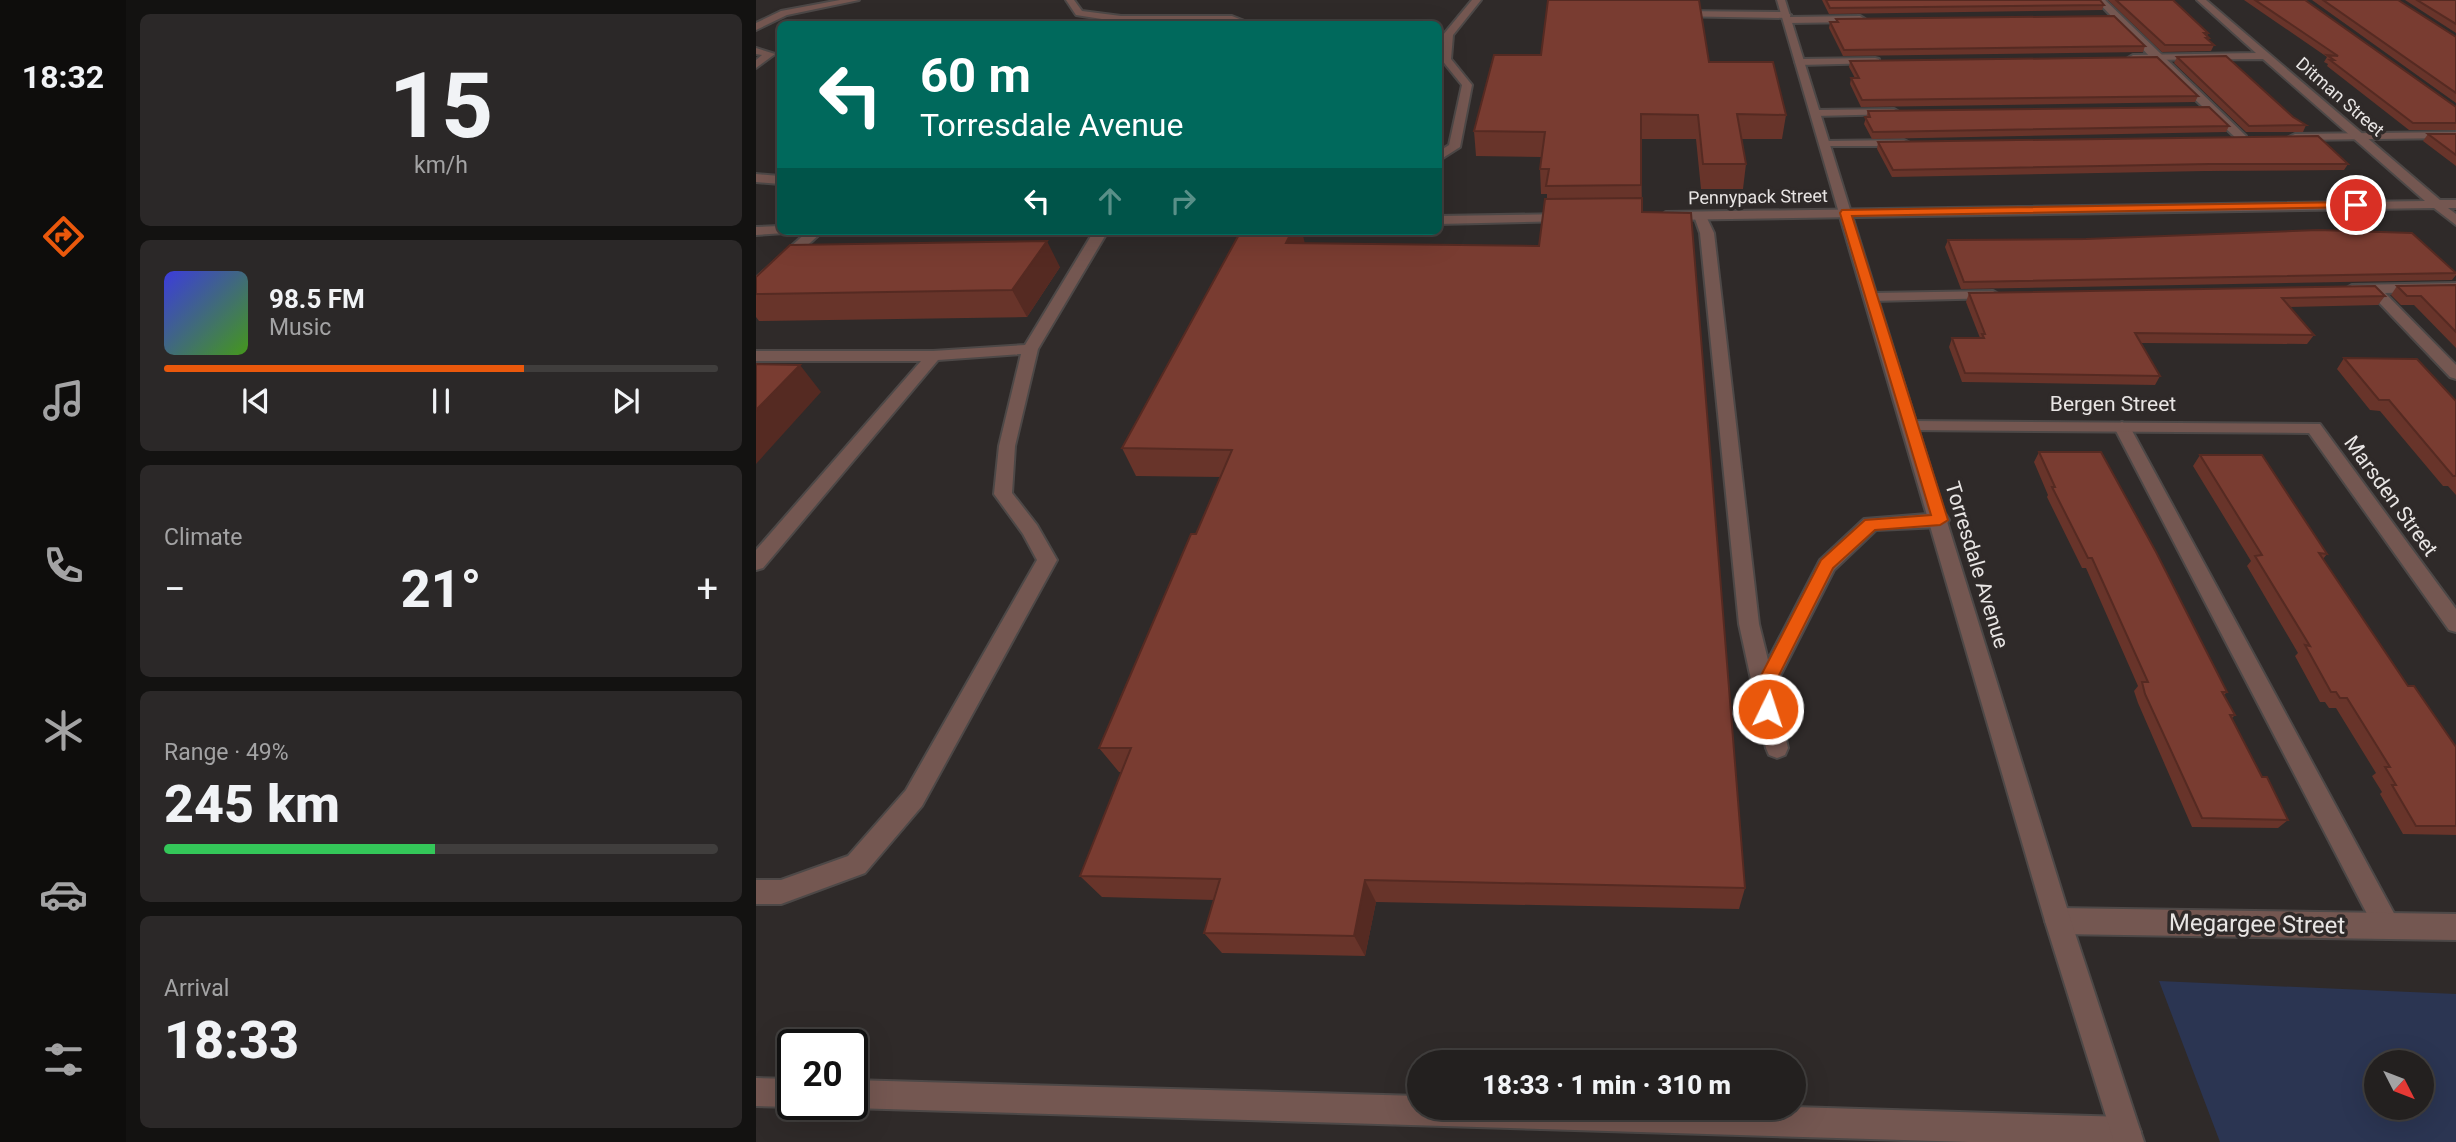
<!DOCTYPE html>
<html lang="en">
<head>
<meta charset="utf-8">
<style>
  body { margin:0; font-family:Roboto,sans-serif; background:#2b2828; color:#f1f3f6; height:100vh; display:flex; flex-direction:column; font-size:26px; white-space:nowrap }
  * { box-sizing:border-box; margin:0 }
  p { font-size:23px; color:#a3a3a4 }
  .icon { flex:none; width:38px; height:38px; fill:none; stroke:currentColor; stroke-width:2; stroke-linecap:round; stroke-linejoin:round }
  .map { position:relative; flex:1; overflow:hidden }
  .panel { display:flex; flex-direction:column; gap:14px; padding:14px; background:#131211; width:630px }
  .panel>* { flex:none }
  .guide { position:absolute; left:21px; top:21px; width:665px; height:214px; border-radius:10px; box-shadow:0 7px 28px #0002,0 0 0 2px #403e3d; background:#00695c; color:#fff; overflow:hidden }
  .needle { width:46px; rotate:132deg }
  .tools { position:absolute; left:1608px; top:1050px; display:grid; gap:14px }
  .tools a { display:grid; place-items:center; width:70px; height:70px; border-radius:50%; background:#23201f; box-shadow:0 7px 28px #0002,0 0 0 2px #403e3d; font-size:35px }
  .speed { position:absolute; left:21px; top:1029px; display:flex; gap:14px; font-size:35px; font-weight:700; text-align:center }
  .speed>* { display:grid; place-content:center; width:91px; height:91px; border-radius:50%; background:#23201f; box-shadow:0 7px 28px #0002,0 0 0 2px #403e3d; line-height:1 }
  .speed .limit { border:4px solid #111; border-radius:10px; background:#fff; color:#111 }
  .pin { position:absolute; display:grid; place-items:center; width:60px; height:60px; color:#fff; margin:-30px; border:4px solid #fff; border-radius:50%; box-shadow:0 2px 7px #0007 }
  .me { position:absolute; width:77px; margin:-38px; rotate:4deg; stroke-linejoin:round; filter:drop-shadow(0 0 5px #0008) }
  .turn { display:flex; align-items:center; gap:24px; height:147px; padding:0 28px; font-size:32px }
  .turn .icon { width:91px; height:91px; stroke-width:2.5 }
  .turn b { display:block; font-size:49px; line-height:60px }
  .lanes { display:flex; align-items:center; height:66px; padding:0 28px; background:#0003; justify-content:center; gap:35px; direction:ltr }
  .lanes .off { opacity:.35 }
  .big { font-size:52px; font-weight:800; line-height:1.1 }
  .panel .card { flex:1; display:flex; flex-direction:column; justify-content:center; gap:10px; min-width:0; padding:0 24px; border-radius:10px; background:#2b2828 }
  .panel .dial { align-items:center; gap:0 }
  .dial b { font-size:91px; line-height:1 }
  .song { display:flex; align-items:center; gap:21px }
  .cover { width:84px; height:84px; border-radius:10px; background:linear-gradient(135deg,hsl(240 70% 55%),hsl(100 70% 35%)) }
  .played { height:7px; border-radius:4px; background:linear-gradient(90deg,#ea580c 65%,#403e3d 65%) }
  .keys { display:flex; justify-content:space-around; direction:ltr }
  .heat { display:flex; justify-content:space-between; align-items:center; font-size:38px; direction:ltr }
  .charge { height:10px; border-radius:5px; background:linear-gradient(90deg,#34c759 49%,#403e3d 0) }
  .trip { position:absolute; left:651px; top:1050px; width:399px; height:70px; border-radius:35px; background:#23201f; box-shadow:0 7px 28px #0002,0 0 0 2px #403e3d; font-weight:800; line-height:70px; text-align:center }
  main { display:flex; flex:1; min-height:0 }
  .tab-bar { display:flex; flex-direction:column; width:126px; justify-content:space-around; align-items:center; background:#0e0d0c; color:#a3a3a4 }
  .tab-bar .icon { width:49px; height:49px }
  .tab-bar .selected { color:#ea580c }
  .tab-bar b { font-size:32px; color:#f1f3f6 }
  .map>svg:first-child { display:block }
</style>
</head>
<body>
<main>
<nav class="tab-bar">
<b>18:32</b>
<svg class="icon selected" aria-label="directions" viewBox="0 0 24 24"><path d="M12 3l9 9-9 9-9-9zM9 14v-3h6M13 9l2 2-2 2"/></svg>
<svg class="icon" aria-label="music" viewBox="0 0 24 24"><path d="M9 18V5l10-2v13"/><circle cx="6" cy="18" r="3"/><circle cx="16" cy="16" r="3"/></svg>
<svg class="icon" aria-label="phone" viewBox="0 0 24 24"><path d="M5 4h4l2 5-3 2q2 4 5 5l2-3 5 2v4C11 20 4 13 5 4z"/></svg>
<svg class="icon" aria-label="climate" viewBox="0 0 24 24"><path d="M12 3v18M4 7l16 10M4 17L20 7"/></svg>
<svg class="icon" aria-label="car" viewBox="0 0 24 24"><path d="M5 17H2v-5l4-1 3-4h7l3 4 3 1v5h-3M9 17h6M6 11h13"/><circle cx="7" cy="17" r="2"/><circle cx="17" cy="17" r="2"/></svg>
<svg class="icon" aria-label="filters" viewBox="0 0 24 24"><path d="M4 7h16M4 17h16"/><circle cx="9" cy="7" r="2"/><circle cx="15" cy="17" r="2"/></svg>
</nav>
<section class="panel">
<div class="card dial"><b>15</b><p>km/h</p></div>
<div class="card">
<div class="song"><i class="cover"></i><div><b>98.5 FM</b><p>Music</p></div></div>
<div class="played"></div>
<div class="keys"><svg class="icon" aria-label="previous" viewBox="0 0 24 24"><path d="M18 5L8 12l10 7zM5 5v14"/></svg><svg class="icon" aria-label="pause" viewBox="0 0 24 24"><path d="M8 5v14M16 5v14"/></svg><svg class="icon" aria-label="next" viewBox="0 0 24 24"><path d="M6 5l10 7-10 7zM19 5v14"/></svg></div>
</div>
<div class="card"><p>Climate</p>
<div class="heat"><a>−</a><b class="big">21°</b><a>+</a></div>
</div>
<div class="card"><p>Range · 49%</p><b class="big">245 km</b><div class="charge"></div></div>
<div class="card"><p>Arrival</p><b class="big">18:33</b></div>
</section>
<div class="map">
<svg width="1700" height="1142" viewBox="0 0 1700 1142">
  <rect width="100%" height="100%" fill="#2f2a29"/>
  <path fill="#2b3552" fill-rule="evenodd" d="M1403 981 1700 994V1142H1464ZM1620 1062H1666V1108H1620Z"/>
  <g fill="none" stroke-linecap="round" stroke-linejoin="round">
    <defs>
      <path id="service" d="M84 0H103L31 15 0 30V23L25 11Z
        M310 0H318L326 11 365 16H476L496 24 365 22 320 15Z
        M716 0H725L697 35 695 59 716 85 704 147 682 161V152L693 145 706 85 685 59 687 35Z
        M1340 0H1349L1490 136V140H1482L1396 59Z
        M920 11 1030 12 1035 15 1032 17 1104 16 1109 19 1104 22 1032 23 1027 20 1030 18 917 16V12Z
        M0 48 19 54 0 68V60L6 55 0 54Z
        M1138 109 1143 112 1142 114 1059 116 1054 113 1059 110Z
        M1700 132V138L1539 140 1533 137 1539 134Z
        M1069 141 1148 140 1154 143 1148 146H1065V142Z
        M0 174 24 176V184L0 182Z
        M944 212 950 216 958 233 1003 624 1012 660 1064 560 1108 519 1184 513 1190 515 1193 520 1190 525 1184 527 1120 530 1078 570 1018 688 1032 748 1029 755 1021 758 1013 755 1010 748 983 624 944 233 938 216Z
        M52 231H67L5 288 0 289V278Z
        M338 231H352L282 349 259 446 256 493 281 525 301 560 166 806 109 873 25 904H0V880H25L92 856 150 790 281 560 267 534 238 494 243 446 265 354 182 360 7 568 0 570V550L165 361H0V351H177L269 345Z
        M1700 283V291L1629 293 1700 365V379L1694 377 1614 293H1596L1589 289 1596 285Z
        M1237 291 1244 295 1242 298 1117 301 1110 297 1117 293Z
        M1366 422 1374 427 1640 917 1644 926 1640 935 1631 939 1622 935 1358 427Z
        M0 1078 37 1079V1104H45L37 1107 0 1106Z
        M96 1080 663 1096V1108L1038 1107 1370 1117 1380 1122 1385 1132 1381 1142H1213L96 1108 86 1104H96Z"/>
      <path id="minor" d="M1441 0H1450L1684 200H1700V208H1692L1700 214V225L1678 208 910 220 904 216 910 212 1669 201 1507 59 1373 60 1372 58 1377 55 1500 53Z
        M1119 58 1123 59V63L1044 65 1039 62 1044 59Z
        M810 214 815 215V221L682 224V216Z
        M24 226V231H30L29 233 0 235V227Z
        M1156 421 1564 424 1700 609V632L1693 630 1553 433 1150 430 1148 426Z
        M1302 908 1700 914V940L1302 934 1293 930 1289 921 1293 912Z"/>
      <path id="tertiary" d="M1021 0H1029L1315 921 1388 1142H1358L1289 921Z"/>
    </defs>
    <use href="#service" stroke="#4d4847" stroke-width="4"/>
    <use href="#minor" stroke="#4d4847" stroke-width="4"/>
    <use href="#tertiary" stroke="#4d4847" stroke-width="4"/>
    <use href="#service" fill="#745751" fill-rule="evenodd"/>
    <use href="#minor" fill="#745751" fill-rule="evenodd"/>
    <use href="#tertiary" fill="#745751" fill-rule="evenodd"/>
  </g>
  <path fill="#68342a" d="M1066 0H1344L1348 5 1346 10 1073 14Z
    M1352 0H1417L1452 33 1451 36 1453 38 1452 39 1458 45 1455 51 1406 52Z
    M1488 0H1549L1700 107V130H1653L1571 66 1572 64 1568 62 1571 57Z
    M1556 0H1642L1700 37V103Z
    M1649 0H1700V33Z
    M1080 19 1389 46 1387 52 1087 56 1073 28 1074 22H1080Z
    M785 55 953 62 1030 115 1026 139H986L990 164 987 189H945L940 139H885L886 212 989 888 983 909 620 902 609 956 466 953 448 933 458 900 346 897 324 876 365 772H363L343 748 440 534 465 477 380 476 366 448 549 244 783 246 791 199V194H785L784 169 785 157 720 156 718 131Z
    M1421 57 1537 117 1550 125 1547 132H1490L1418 63Z
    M1094 61 1442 96 1439 102 1105 107 1094 84 1095 78H1099L1093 67Z
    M1112 111 1473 126 1470 132 1116 139 1108 124Z
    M1672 134H1700V166L1667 141Z
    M1122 142 1592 164 1588 170 1450 171 1136 177 1121 149Z
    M1192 240 1700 272V275L1696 280 1205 289 1189 247Z
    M304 267 271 317 3 321 0 317V277Z
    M1700 285V348L1658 305H1645L1635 295 1641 286Z
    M1213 293 1629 296 1622 305 1534 307 1558 335 1551 344 1385 343 1404 376 1399 385 1206 382 1193 347 1196 338H1224L1210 302Z
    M1588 358 1700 401V495L1692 486H1687L1624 411 1614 410 1581 369Z
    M1283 452 1471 692 1468 695 1479 715 1476 718 1506 777 1532 820 1522 828 1436 827 1382 703 1378 691 1382 686 1330 568H1326L1291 497 1292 495 1278 462Z
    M1444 455 1571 554 1567 559 1652 686 1700 747V835L1647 834 1624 794 1626 792 1616 776 1620 773 1580 708H1573L1569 702H1564L1539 656 1542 653 1491 566 1495 561 1437 466Z"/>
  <path fill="#552a22" d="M536 231H546L549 244 530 243Z
    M291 241 304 267 271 317 256 290Z
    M44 365 65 392 0 464V410Z
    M609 880 620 902 609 956 598 936Z"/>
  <path fill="#793c31" stroke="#552a22" stroke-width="2" d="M792 0H943L953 62H1017L1030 115 981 114 990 164H947L942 115 885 114V185L790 186 793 169H784L789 132 718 131 738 55H785Z
    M1070 0H1344L1348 5 1074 8Z
    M1360 0H1417L1452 33H1448L1453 38H1450L1458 45H1409Z
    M1499 0H1549L1700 107V123H1657L1574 60H1578L1571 55 1582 56Z
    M1567 0H1642L1700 37V93Z
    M1661 0H1700V24Z
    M1358 16 1389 46 1088 50 1074 22H1082L1080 19Z
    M1470 56 1537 117 1550 125 1493 126 1421 57Z
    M1401 57 1442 96 1106 100 1095 78H1103L1094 61Z
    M1453 107 1473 126 1117 132 1109 117H1114L1112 111Z
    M1672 134H1700V155Z
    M1562 136 1592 164H1453L1137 170 1122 142Z
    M886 198V212L935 213 989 888 609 880 598 936 448 933 464 879 324 876 375 748H343L435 534H440L476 450 366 448 485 231H536L530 243 783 246 789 199Z
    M1562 230 1656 233 1700 273 1208 282 1192 240 1330 239Z
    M291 241 256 290 0 294V277L34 245Z
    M1700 285V332L1665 296H1651L1641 286Z
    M1619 286 1629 296 1526 298 1558 335 1379 333 1404 376 1209 373 1196 338H1228L1226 334H1229L1213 293Z
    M1588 358 1661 359 1700 401V476H1697L1633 400H1623Z
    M0 364 44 365 0 410Z
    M1283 452H1345L1400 552 1471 692H1466L1479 715H1474L1506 777H1511L1532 820 1446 818 1389 694 1386 682H1392L1336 558H1332L1296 487H1299Z
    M1444 455H1506L1571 554 1563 553 1652 686H1658L1700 747V826H1660L1636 785H1640L1629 767H1634L1591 698H1584L1580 692H1575L1549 645 1554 646 1499 556 1506 555Z"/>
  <path fill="#ea580c" stroke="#983908" stroke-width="2" d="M1600 202 1606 205 1604 207 1096 216 1192 520 1184 525 1119 530 1077 568 1016 689 1021 709 1018 714 1012 716 1005 714 998 689 1065 560 1109 520 1175 515 1084 213 1086 210Z"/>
  <g text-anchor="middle" stroke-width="7" stroke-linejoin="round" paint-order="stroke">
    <g font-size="18" fill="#e8e5e4" stroke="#2f2a29">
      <text transform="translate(1584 97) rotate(41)" y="6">Ditman Street</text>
      <text transform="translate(1002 197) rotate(-1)" y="6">Pennypack Street</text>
    </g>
    <g font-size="21" fill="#e8e5e4" stroke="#2f2a29">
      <text x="1357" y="411">Bergen Street</text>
      <text transform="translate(1635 496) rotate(54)" y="7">Marsden Street</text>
      <text transform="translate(1221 565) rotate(73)" y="7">Torresdale Avenue</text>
    </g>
    <g font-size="24" fill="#e8e5e4" stroke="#2f2a29">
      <text transform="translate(1501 924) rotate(1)" y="8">Megargee Street</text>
    </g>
  </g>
</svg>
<div class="tools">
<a><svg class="needle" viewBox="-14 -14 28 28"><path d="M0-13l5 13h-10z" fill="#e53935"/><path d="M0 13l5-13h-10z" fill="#a3a3a4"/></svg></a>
</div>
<div class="speed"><div class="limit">20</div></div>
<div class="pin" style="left:1600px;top:205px;background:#d93025"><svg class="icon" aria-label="arrive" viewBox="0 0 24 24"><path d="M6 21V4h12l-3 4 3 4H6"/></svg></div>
<svg class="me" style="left:1012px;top:709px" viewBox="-20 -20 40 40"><circle r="17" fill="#ea580c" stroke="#fff" stroke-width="3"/><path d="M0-11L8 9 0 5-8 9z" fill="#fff"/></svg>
<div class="trip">18:33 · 1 min · 310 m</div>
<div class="guide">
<div class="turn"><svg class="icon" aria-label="left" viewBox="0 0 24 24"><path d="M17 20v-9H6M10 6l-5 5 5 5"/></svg><div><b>60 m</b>Torresdale Avenue</div></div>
<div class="lanes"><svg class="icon" aria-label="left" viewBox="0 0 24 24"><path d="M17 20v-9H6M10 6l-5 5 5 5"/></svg><svg class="icon off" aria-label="ahead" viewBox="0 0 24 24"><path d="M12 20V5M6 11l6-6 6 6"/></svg><svg class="icon off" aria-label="right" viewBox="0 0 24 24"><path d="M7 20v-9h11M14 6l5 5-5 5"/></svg></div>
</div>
</div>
</main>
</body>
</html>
